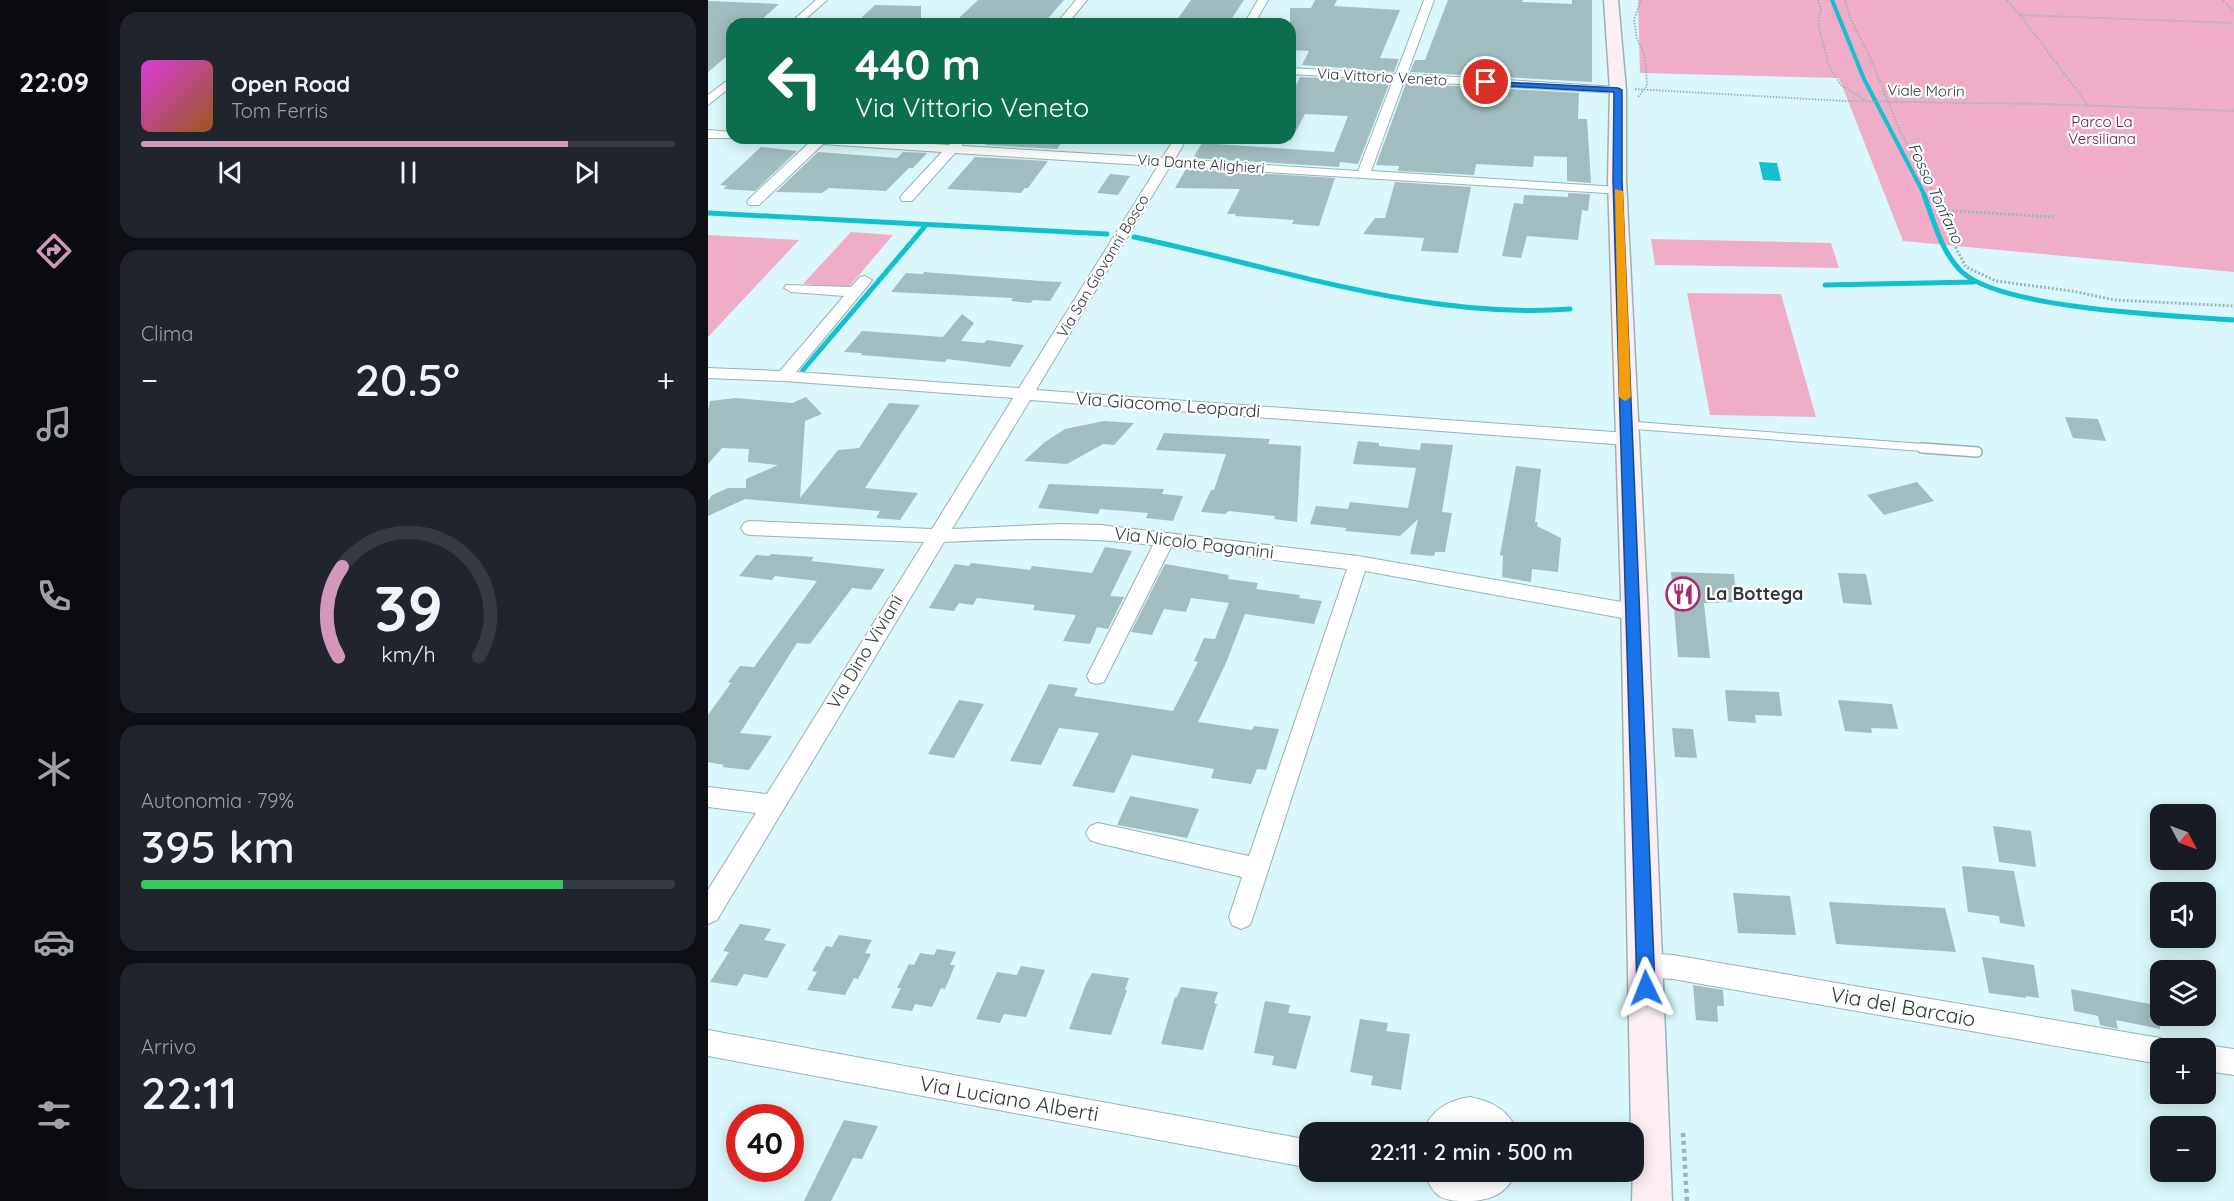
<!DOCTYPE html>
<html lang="it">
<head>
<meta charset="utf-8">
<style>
  body { margin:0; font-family:Quicksand,sans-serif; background:#20242c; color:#f1f3f6; height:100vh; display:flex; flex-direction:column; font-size:22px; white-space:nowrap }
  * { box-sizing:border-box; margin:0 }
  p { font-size:20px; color:#9ea1a6 }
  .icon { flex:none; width:33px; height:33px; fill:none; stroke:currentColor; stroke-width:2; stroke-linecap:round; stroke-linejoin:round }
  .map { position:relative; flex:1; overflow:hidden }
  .drawer { display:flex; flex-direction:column; gap:12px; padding:12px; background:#0d0f14; width:600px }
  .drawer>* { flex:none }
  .banner { position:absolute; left:18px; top:18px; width:570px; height:126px; border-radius:18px; box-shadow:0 3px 15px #0003; background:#0b6e4f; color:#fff; overflow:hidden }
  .needle { width:39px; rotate:131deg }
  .tools { position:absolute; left:1442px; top:804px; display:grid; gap:12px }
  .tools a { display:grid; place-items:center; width:66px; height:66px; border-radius:12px; background:#171b24; box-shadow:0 3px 15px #0003; font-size:30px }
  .speed { position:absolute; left:18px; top:1104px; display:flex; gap:12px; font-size:30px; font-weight:700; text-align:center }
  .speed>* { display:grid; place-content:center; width:78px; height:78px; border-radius:50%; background:#171b24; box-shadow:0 3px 15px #0003; line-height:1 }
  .speed .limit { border:9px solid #d22; background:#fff; color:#111 }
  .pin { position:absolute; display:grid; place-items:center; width:51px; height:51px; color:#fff; margin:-26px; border:3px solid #fff; border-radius:50%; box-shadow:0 2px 6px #0007 }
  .me { position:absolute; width:66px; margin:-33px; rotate:358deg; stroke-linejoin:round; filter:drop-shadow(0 0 4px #0008) }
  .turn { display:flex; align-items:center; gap:21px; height:126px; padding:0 30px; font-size:27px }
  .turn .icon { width:78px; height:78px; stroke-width:2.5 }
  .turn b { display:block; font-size:42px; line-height:51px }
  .big { font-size:45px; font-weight:600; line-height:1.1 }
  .drawer .tile { flex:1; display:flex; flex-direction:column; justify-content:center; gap:9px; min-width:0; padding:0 21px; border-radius:18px; background:#20242c }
  .drawer .dial { align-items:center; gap:0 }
  .dial svg { height:156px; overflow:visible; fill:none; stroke:#363941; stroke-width:7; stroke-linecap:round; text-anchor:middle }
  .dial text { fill:#f1f3f6; stroke:none }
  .song { display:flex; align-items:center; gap:18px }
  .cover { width:72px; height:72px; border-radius:9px; background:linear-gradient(135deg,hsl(300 70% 55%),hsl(30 70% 35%)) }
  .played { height:6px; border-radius:3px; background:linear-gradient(90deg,#d398b9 80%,#363941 80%) }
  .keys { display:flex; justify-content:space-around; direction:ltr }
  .heat { display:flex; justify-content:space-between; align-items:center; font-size:33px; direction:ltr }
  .charge { height:9px; border-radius:4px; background:linear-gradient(90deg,#34c759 79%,#363941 0) }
  .trip { position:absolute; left:591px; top:1122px; width:345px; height:60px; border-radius:18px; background:#171b24; box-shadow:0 3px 15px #0003; font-weight:600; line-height:60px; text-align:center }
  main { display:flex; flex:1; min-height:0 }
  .dock { display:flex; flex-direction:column; width:108px; justify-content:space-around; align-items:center; background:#090b0e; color:#9ea1a6 }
  .dock .icon { width:42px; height:42px }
  .dock .active { color:#d398b9 }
  .dock b { font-size:27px; color:#f1f3f6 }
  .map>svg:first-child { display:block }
</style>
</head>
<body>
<main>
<nav class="dock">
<b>22:09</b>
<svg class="icon active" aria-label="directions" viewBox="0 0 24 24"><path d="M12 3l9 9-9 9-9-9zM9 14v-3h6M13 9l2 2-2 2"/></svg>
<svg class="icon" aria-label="music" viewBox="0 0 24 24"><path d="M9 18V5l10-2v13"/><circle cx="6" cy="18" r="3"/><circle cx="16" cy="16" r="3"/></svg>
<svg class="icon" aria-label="phone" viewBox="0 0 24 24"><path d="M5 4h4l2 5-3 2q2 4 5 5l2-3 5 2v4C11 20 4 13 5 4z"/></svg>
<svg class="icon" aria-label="climate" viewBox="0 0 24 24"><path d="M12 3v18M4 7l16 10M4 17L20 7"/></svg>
<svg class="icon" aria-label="car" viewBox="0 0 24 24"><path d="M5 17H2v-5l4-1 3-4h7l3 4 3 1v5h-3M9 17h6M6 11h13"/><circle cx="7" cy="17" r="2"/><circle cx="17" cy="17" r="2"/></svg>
<svg class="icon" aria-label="filters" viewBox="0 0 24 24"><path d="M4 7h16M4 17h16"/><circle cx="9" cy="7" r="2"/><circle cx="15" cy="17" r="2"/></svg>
</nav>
<section class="drawer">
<div class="tile">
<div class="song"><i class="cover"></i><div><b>Open Road</b><p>Tom Ferris</p></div></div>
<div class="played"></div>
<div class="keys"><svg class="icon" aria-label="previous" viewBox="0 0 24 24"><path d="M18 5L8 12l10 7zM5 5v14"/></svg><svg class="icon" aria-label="pause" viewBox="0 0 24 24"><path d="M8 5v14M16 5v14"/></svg><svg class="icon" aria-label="next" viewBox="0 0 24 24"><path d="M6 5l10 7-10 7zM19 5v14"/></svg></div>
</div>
<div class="tile"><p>Clima</p>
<div class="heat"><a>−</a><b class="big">20.5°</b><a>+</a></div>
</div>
<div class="tile dial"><svg viewBox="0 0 100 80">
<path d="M14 69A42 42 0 1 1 86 69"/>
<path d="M14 69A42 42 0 0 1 16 23" stroke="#d398b9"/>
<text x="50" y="56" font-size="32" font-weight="700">39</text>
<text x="50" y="72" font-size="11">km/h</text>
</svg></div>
<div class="tile"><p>Autonomia · 79%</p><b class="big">395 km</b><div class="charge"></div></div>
<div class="tile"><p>Arrivo</p><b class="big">22:11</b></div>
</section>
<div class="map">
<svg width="1526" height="1201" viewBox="0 0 1526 1201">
  <rect width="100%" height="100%" fill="#daf8fb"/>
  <path fill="#f0adc8" d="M930 0H1526V272L1195 241 1131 78 932 73Z
    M143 232 185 235 140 288 95 284Z
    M0 235 91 240 1 336H0Z
    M943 239 1123 243 1131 268 947 265Z
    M979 293 1073 294 1108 417 1002 415Z"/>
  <path fill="#13c0cf" d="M1051 162 1069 163 1073 181 1055 180Z"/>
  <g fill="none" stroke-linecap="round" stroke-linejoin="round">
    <path stroke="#13c0cf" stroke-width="4" d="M1124 0 1156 79 1217 196"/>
    <path stroke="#13c0cf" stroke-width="5" d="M1216 195C1226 221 1233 252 1254 272 1294 309 1467 316 1526 320
      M0 213 399 234
      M426 237C569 267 715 320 862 309
      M1117 285 1266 282
      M95 370 218 225"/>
  </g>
  <path fill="#a1bdc0" d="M270 0H356L335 24 251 18Z
    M483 0H536L520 24H466Z
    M607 0H629L626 6 692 10 672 58 691 59 686 72 594 65 601 51 582 50V8H603Z
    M740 0H815L814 2 864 4V0H884V82L702 72 707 60H717Z
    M0 1 71 4 51 22 24 21V52L0 72Z
    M167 5 213 6V24H147Z
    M592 77 682 82 650 164 632 162 631 167 485 158 494 143 626 152 640 116 597 114 582 142V97Z
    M698 83 871 93 870 119H879L883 183 859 181V157L826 156 825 167 768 164 766 175 690 171 691 166 668 165Z
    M283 138H357L349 149 277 145Z
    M53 147 89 151 47 191 15 189 19 186 12 185Z
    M110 152 189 158 195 152 219 153 205 168H201L178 191 121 188 114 193 68 192Z
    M267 157 340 161 320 188H317L313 193 239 189Z
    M478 169 627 178 611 226 584 224 586 220 527 216 528 214H519L532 189 467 188Z
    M402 174 422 176 410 195 389 193Z
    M687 182 763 187 750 253 713 251 716 238 655 234 667 218H677Z
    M860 193 882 194 880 211 874 210 870 240 819 236 813 258 794 256 806 203 815 204 816 195 860 197Z
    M216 272 333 281 354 282 342 301 325 300 323 303 303 301 305 298 183 292 198 273 215 274Z
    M254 314 266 323 253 341 276 343 279 340 316 345 302 367 239 359 237 362 153 355 154 353 136 352 154 331 235 337Z
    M98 397 114 414 97 421 92 498 130 450 151 448 181 403 212 405 157 488 210 493 192 520 168 518 172 511 37 499 0 516V501L4 495 20 488H38V479L70 465 40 462 41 449 14 448 0 464V410L2 401 28 398 84 403Z
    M1357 417 1390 419 1398 441 1365 438Z
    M396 421 426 423 406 445 395 444 359 464 316 461 337 442 357 429Z
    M456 433 562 439 560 444 593 446 589 522 566 519 567 516 521 511 517 514 493 512 503 490H506L518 454 448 450Z
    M650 441 671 443V446L712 450 713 443 745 445 734 512 744 513 737 552H727L726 556 702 554 710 519 692 536 637 531 638 528 602 524 608 506 640 509 642 502 700 508 708 468 645 464Z
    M808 466 833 469 827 522H830L829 526 853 538 850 572 824 569 823 582 794 577 795 556 792 555Z
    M1209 482 1226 501 1176 515 1159 495Z
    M341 484 456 489 454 494 475 496 465 521 438 518 440 513 392 509 390 514 330 508Z
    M397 547 424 551 402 596 416 597 400 629 389 627 382 644 355 641 368 615 325 610 327 605 269 598 265 605 251 603 246 611 221 608 247 564 261 566 263 563 322 570 324 566 384 573Z
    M63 554 106 557 103 561 177 569 163 590 144 588 102 644 89 643 32 733 64 736 41 770 14 767 16 765 0 762V715L23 683 20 682 32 666 46 667 109 581 67 576 64 580 31 576 48 555 61 556Z
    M457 564 521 575 520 579 550 583 548 589 592 595 591 598 614 601 606 624 537 614 518 663 490 722 544 730 546 726 571 729 558 770 549 769 543 784 503 778 506 769 424 755 406 793 364 786 391 733 351 728 333 765 302 761 341 684 370 688 366 696 465 711 490 662 486 661 496 638 507 639 521 603 483 598 478 612 456 609 444 635 423 632Z
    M963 572 1026 574 1029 602 996 603 1002 658 970 657Z
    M1130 573 1158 574 1164 605 1135 603Z
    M1017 690 1071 692 1074 716 1047 715 1048 723 1020 721Z
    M251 700 276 704 246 758 220 754Z
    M1130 700 1184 704 1190 729 1163 728 1164 733 1137 731Z
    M964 728 985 729 989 758 967 757Z
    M422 796 491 809 479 838 409 825Z
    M1285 826 1323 831 1328 867 1291 862Z
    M1254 866 1306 871 1317 927 1292 923 1291 916 1260 912Z
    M1025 893 1082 896 1088 935 1030 933Z
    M1121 902 1237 908 1248 952 1128 944Z
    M32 924 63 929 56 940 78 944 59 978 36 974 29 986 2 982 21 952 15 951Z
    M131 935 164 940 157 953 163 954 150 979 146 978 137 995 99 990 109 972 104 971 118 946 124 947Z
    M229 949 248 952 242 965H247L237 989 233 988 224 1007 207 1004 204 1011 183 1008 193 988H189L201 964 206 965 212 953 226 955Z
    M1274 957 1326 965 1331 998 1318 996V998L1281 993Z
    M313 966 337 970 318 1017 296 1014 292 1023 268 1019 289 972 309 975Z
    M384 973 421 978 417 990H419L403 1035 361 1029 378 984Z
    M985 985 1015 990 1016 1006H1009L1010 1022 988 1020Z
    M473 987 510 992 506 1003 509 1004 495 1050 453 1044 467 997H469Z
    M1363 989 1452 1006V1029L1408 1020 1410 1029 1392 1025 1390 1016 1366 1011Z
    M557 1001 582 1005 580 1013 603 1016 588 1069 564 1065 566 1056 546 1053Z
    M652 1019 680 1023 678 1031 702 1034 693 1090 663 1085 665 1076 642 1072Z
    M136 1120 170 1126 154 1159 145 1158 123 1201H96Z"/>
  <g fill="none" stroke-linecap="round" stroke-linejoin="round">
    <defs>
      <path id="lane-far1" d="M921 425 1234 449"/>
      <path id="lane" d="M1214 448 1269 452"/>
      <path id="street" d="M108 0H119L92 24H81Z
        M368 0H379L359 24H348Z
        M550 0H560L546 24H536Z
        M716 0H726L699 74 910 87 916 90 910 93 696 81 663 171 910 187 915 188 917 191 915 194 462 166 328 390 919 433 925 435 928 439 925 443 919 445 322 400 244 529 351 524 393 525 650 556 925 604 932 607 935 612 932 617 925 620 657 571 545 917 542 925 533 929 524 925 521 917 534 877 390 843 382 840 378 833 382 826 390 823 541 856 639 569 463 547 396 682 389 684 382 682 379 676 445 545C373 536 308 539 236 542L9 920 0 924V890L48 813 0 807V787L59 794 216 542 42 535 36 533 33 528 36 523 42 521 224 529 305 398 76 381 0 378V368L72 371 136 296 83 292 76 288 78 285 143 287 152 277 157 276 164 280 162 283 88 372 311 388 450 166 247 153 204 201H194L192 198 194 195 234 152 115 144 51 205H41L39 202 41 199 101 143 76 142 70 138H135L241 145 250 138 256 142 254 146 454 158 467 138H479L467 159 650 171 685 80 582 74V68L688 74Z
        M24 77V86L0 105V95Z
        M0 130 24 132V138H29H0Z
        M937 953 965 955 1452 1038 1461 1042 1464 1048H1452V1064L965 979 937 977 928 974 924 965 928 956Z
        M0 1030 602 1140V1168L0 1056Z
        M1497 1045 1526 1049V1075L1497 1071V1048H1488Z
        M762 1097C784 1101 802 1111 809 1132H778L771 1126 762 1125 753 1126 745 1132H715C722 1111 740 1100 762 1097Z
        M716 1172H747L753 1176 761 1177 774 1172H808C799 1194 782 1201 759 1201 749 1201 740 1201 731 1196 723 1190 720 1181 716 1172Z"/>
      <path id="secondary" d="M896 0H910L918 90V180L939 597 964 1201H924L926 1132H923L913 597 900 180 902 90Z"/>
    </defs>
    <use href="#lane-far1" stroke="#96b2b5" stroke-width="9"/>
    <use href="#lane" stroke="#96b2b5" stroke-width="12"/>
    <use href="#street" stroke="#96b2b5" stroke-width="2"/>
    <use href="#secondary" stroke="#96b2b5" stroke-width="3"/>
    <path stroke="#9bb3b5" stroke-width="2" stroke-dasharray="1.5 1.5" stroke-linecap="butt" d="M1110 0 1113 9 1110 24 1121 66 1133 85 1157 100
      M1137 0 1143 20 1162 57 1192 131 1227 196
      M1299 0 1312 15 1526 23
      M1515 0 1526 11
      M1312 15 1380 105
      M927 89 1136 101 1338 104 1526 111
      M930 97 939 86 937 56 929 39 926 20 933 0"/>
    <path stroke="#9bb3b5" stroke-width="3" stroke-dasharray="2 2" stroke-linecap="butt" d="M1227 195 1242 237 1258 267 1288 281 1364 291 1407 300 1526 306
      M1232 210 1346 217"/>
    <path stroke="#9bb3b5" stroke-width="4.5" stroke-dasharray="4 4" stroke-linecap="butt" d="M975 1133 979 1201"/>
    <use href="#lane-far1" stroke="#fff" stroke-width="7"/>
    <use href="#lane" stroke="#fff" stroke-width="9"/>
    <use href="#street" fill="#fff" fill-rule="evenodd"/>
    <use href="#secondary" fill="#fceef3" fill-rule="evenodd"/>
  </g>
  <path fill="#1a73e8" stroke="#114b97" stroke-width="1.5" d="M776 81 910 88 914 90V180L947 988 944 995 938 997 932 995 929 988 905 180 906 92 778 85 776 84Z"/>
  <path fill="#f59e0b" d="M907 189 915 191 923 397 917 401 911 397Z"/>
  <defs>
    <symbol id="restaurant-ring" viewBox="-11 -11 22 22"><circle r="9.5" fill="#fff" stroke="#ae286f" stroke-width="1.5"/><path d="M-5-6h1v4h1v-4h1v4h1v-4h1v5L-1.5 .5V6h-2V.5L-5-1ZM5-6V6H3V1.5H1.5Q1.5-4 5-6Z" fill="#ae286f"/></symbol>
  </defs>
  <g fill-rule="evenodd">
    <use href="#restaurant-ring" x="956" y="575" width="38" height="38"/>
  </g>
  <g text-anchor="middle" stroke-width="4.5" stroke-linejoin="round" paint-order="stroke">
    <g font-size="15" fill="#2c3839" stroke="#fff">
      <text transform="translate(674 77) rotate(3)" y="5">Via Vittorio Veneto</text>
      <text transform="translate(1218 91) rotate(1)" y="5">Viale Morin</text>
      <text transform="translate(493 164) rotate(4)" y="5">Via Dante Alighieri</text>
      <text transform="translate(395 266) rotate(-59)" y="5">Via San Giovanni Bosco</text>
    </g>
    <g font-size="15" fill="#671440" stroke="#fff">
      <text x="1394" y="127">Parco La<tspan x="1394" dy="17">Versiliana</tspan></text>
    </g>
    <g font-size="16" font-style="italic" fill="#243d40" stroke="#fff">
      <text transform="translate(1228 193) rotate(65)" y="6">Fosso Tonfano</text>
    </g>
    <g font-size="18" fill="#2c3839" stroke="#fff">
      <text transform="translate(460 405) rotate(4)" y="6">Via Giacomo Leopardi</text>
      <text transform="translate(486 543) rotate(7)" y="6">Via Nicolo Paganini</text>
      <text transform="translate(157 652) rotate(-59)" y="6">Via Dino Viviani</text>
    </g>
    <g font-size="18" font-weight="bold" fill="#2c3839" stroke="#fff" text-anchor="start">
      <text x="998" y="600">La Bottega</text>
    </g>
    <g font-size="21" fill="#2c3839" stroke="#fff">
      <text transform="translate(1195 1007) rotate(10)" y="7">Via del Barcaio</text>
      <text transform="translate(301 1099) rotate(10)" y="7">Via Luciano Alberti</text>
    </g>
  </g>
</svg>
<div class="tools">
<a><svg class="needle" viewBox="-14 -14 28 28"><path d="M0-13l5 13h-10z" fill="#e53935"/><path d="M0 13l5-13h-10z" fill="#9ea1a6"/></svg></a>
<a><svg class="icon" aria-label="sound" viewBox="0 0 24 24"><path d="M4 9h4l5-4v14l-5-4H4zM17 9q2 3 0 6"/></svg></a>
<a><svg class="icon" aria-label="layers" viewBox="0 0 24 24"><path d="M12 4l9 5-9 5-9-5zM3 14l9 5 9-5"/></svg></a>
<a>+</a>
<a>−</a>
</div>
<div class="speed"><div class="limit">40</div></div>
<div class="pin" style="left:778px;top:82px;background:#d93025"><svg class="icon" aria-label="arrive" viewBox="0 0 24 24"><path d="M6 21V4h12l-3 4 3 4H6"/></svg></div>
<svg class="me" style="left:938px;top:988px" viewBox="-20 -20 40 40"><path d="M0-17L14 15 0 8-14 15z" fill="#1a73e8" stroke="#fff" stroke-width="4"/></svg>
<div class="trip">22:11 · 2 min · 500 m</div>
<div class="banner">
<div class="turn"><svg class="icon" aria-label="left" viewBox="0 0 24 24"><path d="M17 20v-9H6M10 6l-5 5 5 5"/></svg><div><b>440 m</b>Via Vittorio Veneto</div></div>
</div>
</div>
</main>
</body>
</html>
